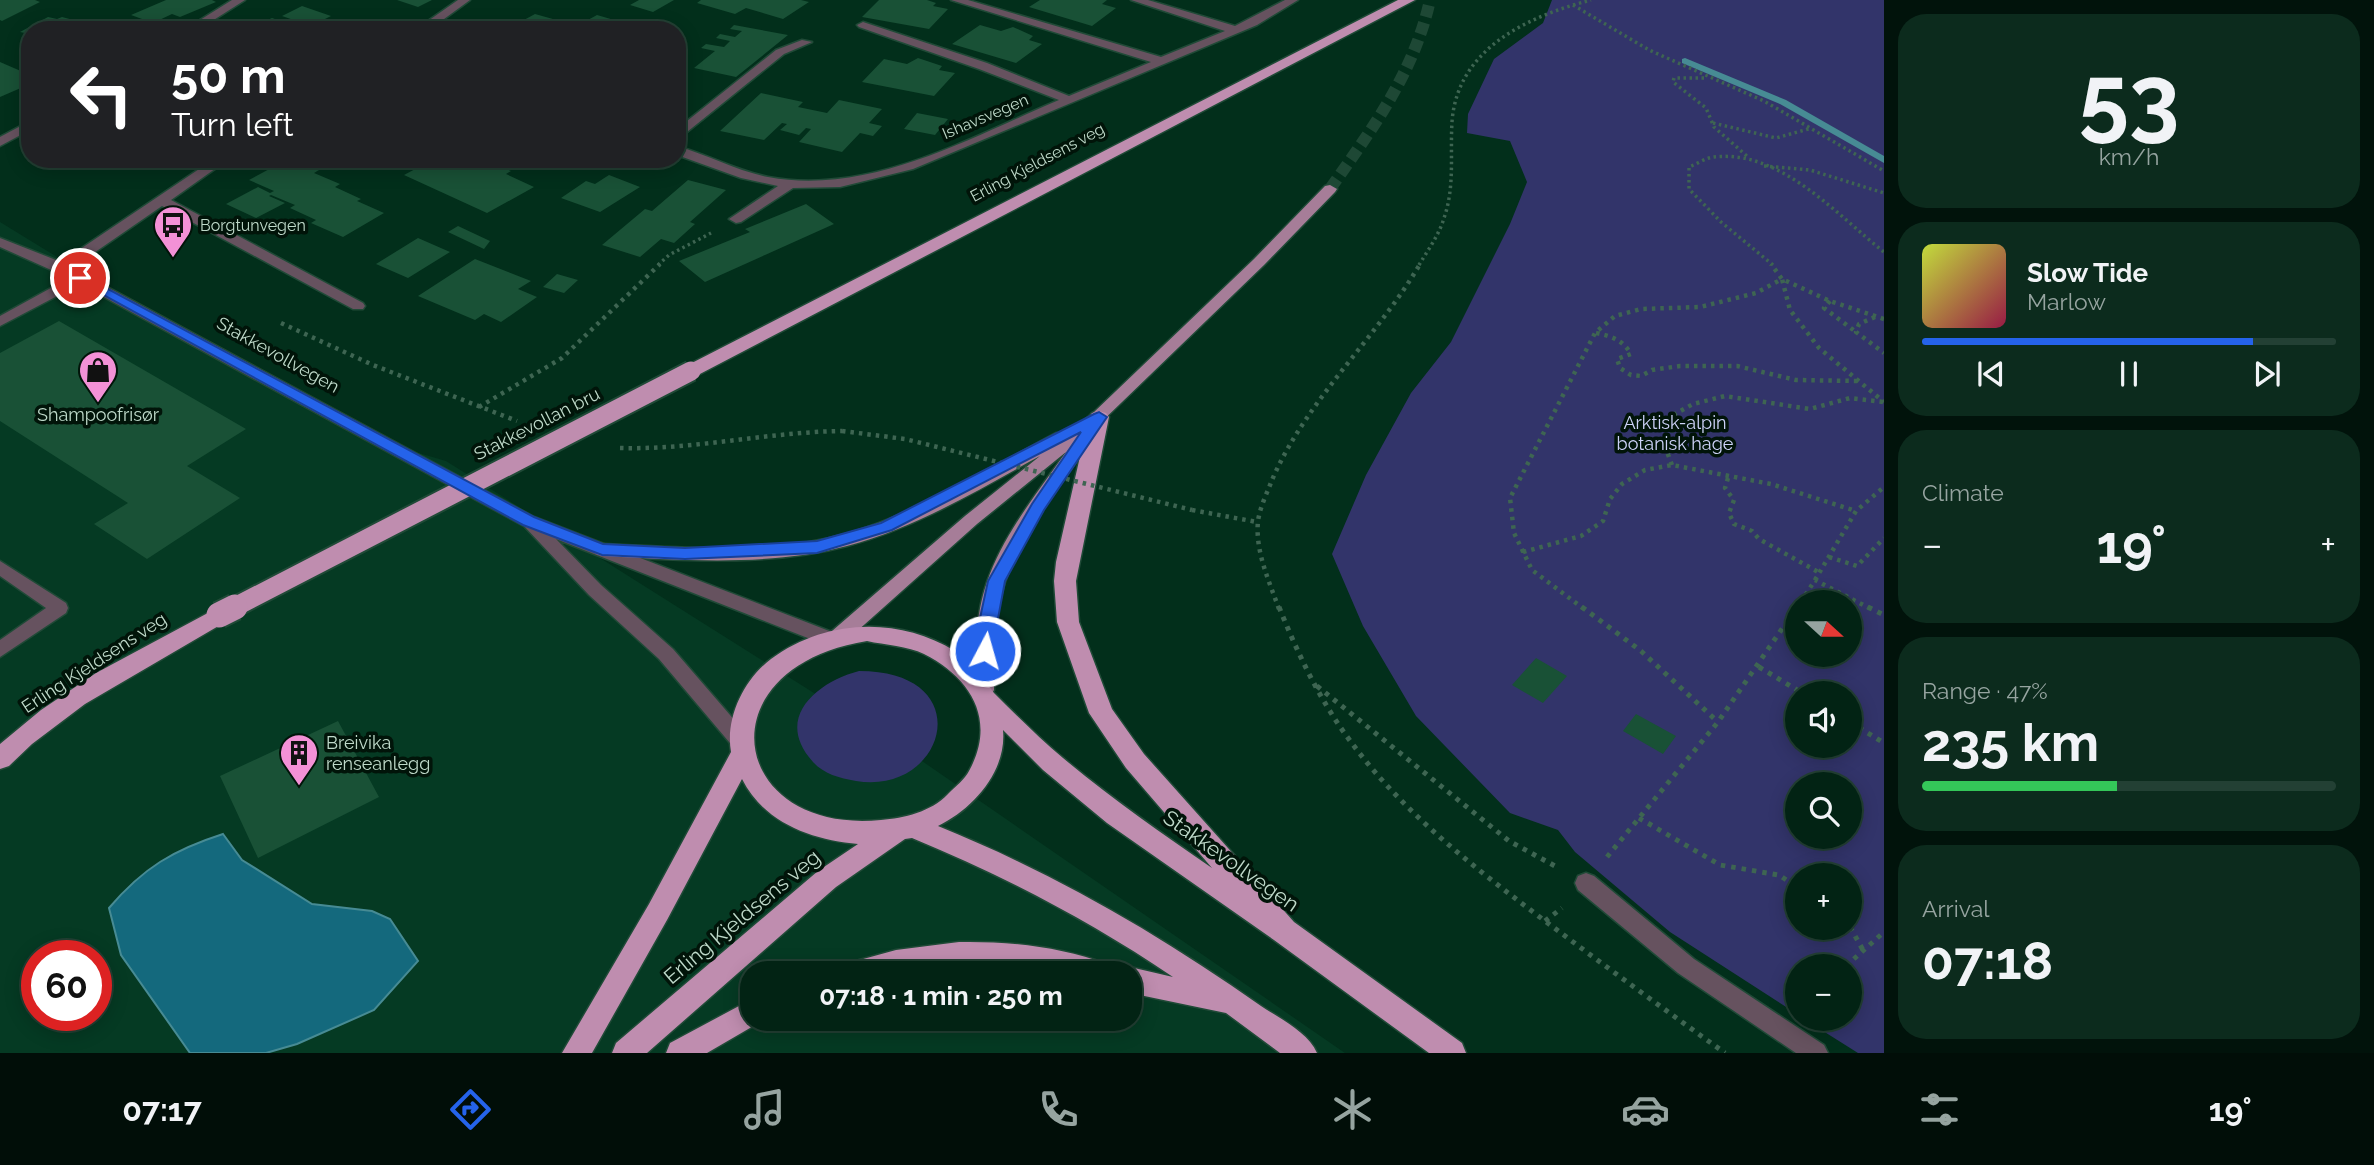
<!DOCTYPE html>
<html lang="en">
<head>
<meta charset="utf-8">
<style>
  body { margin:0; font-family:Raleway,sans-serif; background:#0c2b1d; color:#f1f3f6; height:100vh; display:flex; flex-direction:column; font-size:26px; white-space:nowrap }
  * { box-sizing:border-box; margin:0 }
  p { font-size:23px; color:#96a4a0 }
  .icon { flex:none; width:38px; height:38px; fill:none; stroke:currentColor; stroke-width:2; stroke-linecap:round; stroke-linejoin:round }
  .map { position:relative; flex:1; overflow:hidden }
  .side { display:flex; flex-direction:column; gap:14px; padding:14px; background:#01130b; width:490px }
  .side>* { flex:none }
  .hud { position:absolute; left:21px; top:21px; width:665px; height:147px; border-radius:28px; box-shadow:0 4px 18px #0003,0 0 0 2px #234034; background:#202124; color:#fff; overflow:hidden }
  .needle { width:46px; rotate:111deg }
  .controls { position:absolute; left:1785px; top:590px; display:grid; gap:14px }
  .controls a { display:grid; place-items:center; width:77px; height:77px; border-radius:50%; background:#022314; box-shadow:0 4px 18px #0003,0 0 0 2px #234034; font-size:35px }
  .speed { position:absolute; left:21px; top:940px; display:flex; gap:14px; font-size:35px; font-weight:700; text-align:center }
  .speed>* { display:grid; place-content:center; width:91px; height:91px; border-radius:50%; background:#022314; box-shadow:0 4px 18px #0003,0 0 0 2px #234034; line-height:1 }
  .speed .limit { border:10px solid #d22; background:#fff; color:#111 }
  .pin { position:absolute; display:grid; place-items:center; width:60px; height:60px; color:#fff; margin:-30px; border:4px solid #fff; border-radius:50%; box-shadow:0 2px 7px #0007 }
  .me { position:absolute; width:77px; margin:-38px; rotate:6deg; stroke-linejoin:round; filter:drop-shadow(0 0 5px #0008) }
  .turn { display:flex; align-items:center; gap:24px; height:147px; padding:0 35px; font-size:32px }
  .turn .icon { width:91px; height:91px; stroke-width:2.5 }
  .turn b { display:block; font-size:49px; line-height:60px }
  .big { font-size:52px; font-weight:700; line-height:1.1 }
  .side .tile { flex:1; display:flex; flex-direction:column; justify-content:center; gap:10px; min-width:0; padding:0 24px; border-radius:28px; background:#0c2b1d }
  .side .dial { align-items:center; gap:0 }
  .dial b { font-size:91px; line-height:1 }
  .song { display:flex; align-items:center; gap:21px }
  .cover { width:84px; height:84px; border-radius:10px; background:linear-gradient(135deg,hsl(70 70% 55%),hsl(340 70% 35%)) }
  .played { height:7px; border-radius:4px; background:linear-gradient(90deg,#2563eb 80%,#234034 80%) }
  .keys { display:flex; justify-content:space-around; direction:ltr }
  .heat { display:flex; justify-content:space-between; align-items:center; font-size:38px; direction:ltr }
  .charge { height:10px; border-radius:5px; background:linear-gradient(90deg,#34c759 47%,#234034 0) }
  .trip { position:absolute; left:740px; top:961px; width:402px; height:70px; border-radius:28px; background:#022314; box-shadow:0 4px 18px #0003,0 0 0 2px #234034; font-weight:700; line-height:70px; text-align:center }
  .tab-bar { display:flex; height:112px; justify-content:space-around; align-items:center; background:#010e08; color:#96a4a0 }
  .tab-bar .icon { width:49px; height:49px }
  .tab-bar .current { color:#2563eb }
  .tab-bar b { font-size:32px; color:#f1f3f6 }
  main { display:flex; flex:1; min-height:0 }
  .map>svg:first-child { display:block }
</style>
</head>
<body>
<main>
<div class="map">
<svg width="1884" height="1053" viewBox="0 0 1884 1053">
  <rect width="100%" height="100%" fill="#022f1b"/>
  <path fill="#053a23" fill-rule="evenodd" d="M0 222 173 328 395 446 446 461 922 761 1345 1053H0ZM37 956H96V1015H37ZM752 973H1130V1018H752Z"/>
  <path fill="#32346a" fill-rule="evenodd" d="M1552 0H1884V1053H1858L1804 1019 1850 1018V966H1797V1014L1670 932 1575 852 1558 830 1510 813 1416 716 1363 626 1332 554 1366 475 1411 393 1451 342 1510 224 1527 182 1510 141 1467 133 1468 114 1494 59 1543 23ZM1797 602H1850V654H1797ZM1797 693H1850V746H1797ZM1797 784H1850V836H1797ZM1797 875H1850V928H1797Z
    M859 671C981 671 946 796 856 781 839 778 824 774 813 762 773 718 817 682 859 671Z"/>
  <path fill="#14697d" stroke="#478b94" stroke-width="2" d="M223 834 242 860 312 904 372 911 390 919 418 961 374 1010 297 1044 266 1053H190L121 955 109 908C143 868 173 850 223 834Z"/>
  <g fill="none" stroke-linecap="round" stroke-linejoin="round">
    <path fill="#478b94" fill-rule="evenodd" d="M1685 58 1786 100 1884 156V163L1780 104 1682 63V59Z"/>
  </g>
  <path fill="#195136" d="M0 0H35L40 2 2 21 0 20Z
    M166 0H212L216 2 180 17 172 14 153 23 131 15Z
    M397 0H432L418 7Z
    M639 0H674L653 12 630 5Z
    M701 0H801L809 2 783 19 746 8 735 14 697 3Z
    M879 0H927L936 3 933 6 948 9 929 29 862 17Z
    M1040 0H1107L1102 4 1116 8 1092 26 1029 7Z
    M302 6 331 16 311 26 282 16Z
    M535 14 560 21 584 27 580 30H519L511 27Z
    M597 15 621 22 609 30 587 27 593 23 586 21Z
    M48 17 57 19 62 17 85 23 80 25 86 26 79 30H30V34L20 32Z
    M272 18 295 26 288 30H229L253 19 263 22Z
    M734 25 788 35 736 77 694 68 715 51 701 48 706 44 724 47 730 41 716 38 720 34 735 37 742 31 730 29Z
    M980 25 1001 31 1013 27 1033 36 1029 40 1042 44 1016 63 952 44Z
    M918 58 942 66 939 70 955 73 934 96 862 82 884 59 907 64Z
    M0 62 30 75V84L0 97Z
    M761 93 803 102 798 107 827 113 839 100 882 109 869 123 882 126 873 136 860 133 842 152 799 142 811 129 806 128 799 135 780 130 787 124 782 123 764 140 720 131Z
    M917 113 948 119 935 135 904 129Z
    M288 159 319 170 314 173 340 184 335 187 361 199 357 201 384 213 343 237 311 223 316 220 290 208 295 205 271 195 269 196 285 203 256 218 226 204 258 187 270 193 274 191 249 180Z
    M434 159H474L480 162 485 160 511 171 506 174 534 187 487 213 404 175Z
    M609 175 640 187 600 212 561 198 586 181 595 184Z
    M688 180 726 190 690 222 695 224 674 243 661 239 640 257 602 245 645 209 652 211Z
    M806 204 834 224 705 282 679 261 750 232 745 229Z
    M458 226 490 241 484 249 448 232Z
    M418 238 450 252 408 278 376 264Z
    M475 259 531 281 518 289 537 297 501 322 484 314 475 320 418 296Z
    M557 274 578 280 564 293 543 287Z
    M59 321 246 429 187 466 240 498 147 559 94 524 128 503 0 421V353Z
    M1536 658 1567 676 1543 703 1512 685Z
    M1636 714 1676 736 1663 754 1623 731Z
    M338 721 379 797 258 858 220 776Z"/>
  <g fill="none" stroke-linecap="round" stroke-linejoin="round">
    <path stroke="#1e4835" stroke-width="12" stroke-dasharray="12 6" stroke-linecap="butt" d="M1330 189C1372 129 1414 73 1430 0"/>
    <defs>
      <path id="minor" d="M232 0H245L198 30H184Z
        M458 0H470L429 30H415Z
        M951 0H968L1161 57 1225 31 1131 0H1148L1235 26 1285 0H1298L1257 25 913 169 840 187 793 188 741 222 736 223 729 219 778 186 741 178 677 155V146C708 155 737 171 768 177 869 196 969 138 1059 100L979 69 859 27 857 25 863 22 987 63 1069 96 1151 62Z
        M802 40 812 42 784 54 677 140V129L776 50Z
        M30 121V130L0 146V137Z
        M214 159H229L171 200 363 303 365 306 363 309H353L162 206 72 268 534 517 837 634 839 639 837 644H823L556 539 601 585 673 649 749 737 752 743 749 749 742 751 735 749 659 659 589 595 524 526 80 284 0 326V316L69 278 0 247V238L61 262Z
        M0 561 66 603 68 608 66 613 0 657V640L46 608 0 576Z
        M1586 873 1594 876 1694 959 1824 1045 1828 1053H1796L1678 973 1578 890 1575 883 1578 876Z"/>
      <path id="major" d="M1330 185 1337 189 1335 192 1264 265 1093 430 1095 434C1064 482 1023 528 1005 582 994 616 994 654 994 690L991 695 984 698 977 695 974 690C975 654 975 616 987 582 1003 535 1037 493 1066 452L977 524 846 641H832L830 636 832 631 965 516 1040 456C978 490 916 528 847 546 768 567 683 560 602 556L596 554 593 550 596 546 602 544C681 547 768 556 846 534 920 513 988 469 1056 433L1068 434 1093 413 1254 259 1325 186Z"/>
      <path id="highway" d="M1398 0H1415L698 375H684L682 371 684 367Z
        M1099 411 1106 413 1109 417 1076 581 1079 622 1112 709 1144 754 1294 922 1462 1043 1466 1053H1429L1274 940 1107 823 1043 770 1003 730C1007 771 973 809 938 826 1054 873 1159 934 1261 1006 1279 1018 1308 1032 1317 1053H1280L1226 1013 1130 993V973H1119L1120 971 1130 967 1173 977C1090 921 1004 876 912 838L905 839 836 887 647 1053H612L616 1043 818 871 858 844C812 840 764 823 742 779L667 920 592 1053H562L649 904 731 752C725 718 744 679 771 659 825 619 898 616 955 651 962 656 972 660 977 666 984 673 987 685 994 693 1015 714 1039 738 1063 758 1111 798 1161 833 1212 868L1126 768 1089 713 1057 622 1054 581 1056 562 1089 417 1092 413ZM867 641C885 645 908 646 924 654 971 678 997 720 969 771 965 779 955 787 948 794 931 812 904 818 881 820 729 835 701 668 867 641Z
        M219 607 227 609 230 615 227 621 85 704 32 744 9 766 0 769V744L41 710 96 673Z
        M959 942C1008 941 1061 947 1107 964L1111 973H1041L981 966 906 973H841L845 964 896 950Z
        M752 999V1018H763L762 1021 707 1053H666L670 1043Z"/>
    </defs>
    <use href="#minor" stroke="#204a37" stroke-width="3"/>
    <use href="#major" stroke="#204a37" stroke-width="3"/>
    <use href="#highway" stroke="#204a37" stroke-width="3"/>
    <path stroke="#3e6552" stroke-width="3.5" stroke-dasharray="2.5 3.5" stroke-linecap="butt" d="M1573 5 1649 50 1764 101 1884 171
      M1704 78H1674L1673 82 1706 108 1714 127 1748 157
      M1713 123 1776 138 1812 128
      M1764 166 1810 170 1884 193
      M658 265 669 255 711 233
      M1419 265C1428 250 1439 235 1444 218 1455 187 1450 154 1452 122 1457 48 1529 16 1591 0
      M1773 265 1721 222 1689 189V167C1697 164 1705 158 1714 157 1780 149 1837 215 1884 252"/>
    <path stroke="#3e6552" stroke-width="4.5" stroke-dasharray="3.5 5" stroke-linecap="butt" d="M1830 301 1824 308 1856 332
      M1875 317 1859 324 1856 332 1884 353
      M1884 319 1830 301 1782 279 1790 310 1819 348 1884 402
      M281 323 373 365 517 421
      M1596 333C1611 336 1623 340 1631 354L1617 359 1620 368 1631 375 1641 376 1652 370 1680 366H1737L1796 380 1859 381
      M479 407 562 358 660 264
      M620 448C695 450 767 432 842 431
      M1672 465 1667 452 1675 414 1693 404 1725 396 1810 409 1850 398 1883 402
      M1728 478 1725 488 1734 500 1729 513 1734 524 1752 531 1759 539 1820 573
      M1192 510 1257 522
      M1523 552 1581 536 1603 521 1610 499 1622 484 1645 470 1672 465 1771 484 1856 511
      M1829 557 1857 566 1884 538
      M1815 580 1856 511 1884 487
      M1801 602 1815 580 1871 609
      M1279 609C1269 581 1255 551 1258 521 1260 507 1267 493 1272 480 1307 399 1376 339 1420 264
      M1584 609 1532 570 1514 533 1510 498 1595 333 1615 316 1641 309 1700 307 1756 293 1782 279 1771 264"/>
    <path stroke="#3e6552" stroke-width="5" stroke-dasharray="4.5 6" stroke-linecap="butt" d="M1279 607C1298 654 1320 701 1351 742 1404 814 1475 868 1545 921 1605 966 1665 1010 1725 1053
      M1582 607 1641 651 1718 722
      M1868 607 1884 615
      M1759 667 1802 693
      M1317 686 1509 841 1555 866
      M1850 722 1884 743
      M1639 818 1720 865 1779 875 1797 887
      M1607 857 1718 722 1797 607
      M1545 921 1562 908
      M1850 927 1863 950
      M1846 966 1884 932"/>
    <use href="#minor" fill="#66525f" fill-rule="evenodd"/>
    <use href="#major" fill="#a67d98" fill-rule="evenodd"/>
    <use href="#highway" fill="#bf8daf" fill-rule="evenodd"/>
    <defs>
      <path id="highway-bridge-far1" d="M231 609 691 371"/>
      <path id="highway-bridge" d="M219 615 235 607"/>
    </defs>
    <use href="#highway-bridge-far1" stroke="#204a37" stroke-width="23" stroke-linecap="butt"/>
    <use href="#highway-bridge" stroke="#204a37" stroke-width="29" stroke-linecap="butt"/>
    <path stroke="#3e6552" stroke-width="4.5" stroke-dasharray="3.5 5" stroke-linecap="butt" d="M842 431 905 439 1192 510"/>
    <use href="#highway-bridge-far1" stroke="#bf8daf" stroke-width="19"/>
    <use href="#highway-bridge" stroke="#bf8daf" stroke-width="25"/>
  </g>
  <path fill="#2563eb" stroke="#184099" stroke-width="2" d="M80 274 534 517 603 544 685 548 817 541 881 523 1094 414 1099 412 1107 417 1044 510 1005 581 991 656H979L976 651 977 632 988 581 1032 504 1081 432 892 530 817 553 685 559 602 555 523 525 76 280 74 278Z"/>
  <defs>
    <symbol id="bus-pin" viewBox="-11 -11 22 30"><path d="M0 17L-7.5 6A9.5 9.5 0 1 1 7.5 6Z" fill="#f391d6" stroke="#011409"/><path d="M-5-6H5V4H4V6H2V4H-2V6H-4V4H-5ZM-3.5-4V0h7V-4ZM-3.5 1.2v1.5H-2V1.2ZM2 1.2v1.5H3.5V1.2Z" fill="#111"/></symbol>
    <symbol id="shop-pin" viewBox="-11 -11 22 30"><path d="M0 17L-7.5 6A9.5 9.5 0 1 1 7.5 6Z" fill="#f391d6" stroke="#011409"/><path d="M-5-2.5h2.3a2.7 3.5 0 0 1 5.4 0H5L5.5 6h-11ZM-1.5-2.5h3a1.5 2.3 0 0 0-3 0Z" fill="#111"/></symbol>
    <symbol id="building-pin" viewBox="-11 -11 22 30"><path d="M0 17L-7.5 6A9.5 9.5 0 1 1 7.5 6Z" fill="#f391d6" stroke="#011409"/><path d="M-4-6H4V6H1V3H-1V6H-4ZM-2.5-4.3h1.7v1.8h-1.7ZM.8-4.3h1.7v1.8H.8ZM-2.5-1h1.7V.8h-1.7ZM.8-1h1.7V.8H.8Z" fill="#111"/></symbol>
  </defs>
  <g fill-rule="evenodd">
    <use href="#bus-pin" x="151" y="203" width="44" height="60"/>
    <use href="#shop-pin" x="76" y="348" width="44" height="60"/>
    <use href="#building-pin" x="277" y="731" width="44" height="60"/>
  </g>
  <g text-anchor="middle" stroke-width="7" stroke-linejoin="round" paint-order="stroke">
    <g font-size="16" fill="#bed9c9" stroke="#011409">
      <text transform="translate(985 116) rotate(-23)" y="6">Ishavsvegen</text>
      <text transform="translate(1037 162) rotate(-28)" y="6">Erling Kjeldsens veg</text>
    </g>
    <g font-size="16" fill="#bed9c9" stroke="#011409" text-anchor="start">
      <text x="200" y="231">Borgtunvegen</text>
    </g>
    <g font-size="18" fill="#bed9c9" stroke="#011409">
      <text transform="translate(278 355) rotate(29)" y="6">Stakkevollvegen</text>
      <text transform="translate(537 424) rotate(-27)" y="6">Stakkevollan bru</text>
      <text transform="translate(94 663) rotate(-33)" y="6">Erling Kjeldsens veg</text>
    </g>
    <g font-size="18" fill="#bed9c9" stroke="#011409">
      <text x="98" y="421">Shampoofrisør</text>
      <text x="326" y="749" text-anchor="start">Breivika<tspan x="326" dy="21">renseanlegg</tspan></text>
    </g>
    <g font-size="18" fill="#ced3f9" stroke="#011409">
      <text x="1675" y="429">Arktisk-alpin<tspan x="1675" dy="21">botanisk hage</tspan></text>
    </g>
    <g font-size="21" fill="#bed9c9" stroke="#011409">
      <text transform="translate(1231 861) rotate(35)" y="7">Stakkevollvegen</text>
      <text transform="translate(742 917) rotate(-40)" y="7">Erling Kjeldsens veg</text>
    </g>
  </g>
</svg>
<div class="controls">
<a><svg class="needle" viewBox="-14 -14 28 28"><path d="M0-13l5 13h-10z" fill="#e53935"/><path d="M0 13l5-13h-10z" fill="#96a4a0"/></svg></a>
<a><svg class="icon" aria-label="sound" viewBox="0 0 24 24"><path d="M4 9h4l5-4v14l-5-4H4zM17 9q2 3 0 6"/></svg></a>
<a><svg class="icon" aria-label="search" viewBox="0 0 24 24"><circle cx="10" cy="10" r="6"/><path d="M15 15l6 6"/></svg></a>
<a>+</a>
<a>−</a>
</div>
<div class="speed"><div class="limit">60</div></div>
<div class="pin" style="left:80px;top:278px;background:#d93025"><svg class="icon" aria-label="arrive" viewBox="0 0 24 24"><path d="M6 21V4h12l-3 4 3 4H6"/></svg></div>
<svg class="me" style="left:985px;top:651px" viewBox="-20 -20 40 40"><circle r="17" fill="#2563eb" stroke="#fff" stroke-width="3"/><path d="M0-11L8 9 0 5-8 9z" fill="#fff"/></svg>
<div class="trip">07:18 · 1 min · 250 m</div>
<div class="hud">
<div class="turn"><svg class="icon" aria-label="left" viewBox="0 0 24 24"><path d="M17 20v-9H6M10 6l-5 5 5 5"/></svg><div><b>50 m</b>Turn left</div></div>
</div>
</div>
<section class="side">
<div class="tile dial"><b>53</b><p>km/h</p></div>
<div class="tile">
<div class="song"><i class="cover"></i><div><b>Slow Tide</b><p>Marlow</p></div></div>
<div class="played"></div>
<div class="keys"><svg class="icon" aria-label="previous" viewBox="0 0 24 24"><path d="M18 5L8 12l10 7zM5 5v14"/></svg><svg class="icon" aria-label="pause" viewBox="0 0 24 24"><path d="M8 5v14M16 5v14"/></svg><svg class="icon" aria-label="next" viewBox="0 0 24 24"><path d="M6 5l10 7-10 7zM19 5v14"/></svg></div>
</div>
<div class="tile"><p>Climate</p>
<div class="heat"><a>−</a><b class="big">19°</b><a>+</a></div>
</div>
<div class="tile"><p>Range · 47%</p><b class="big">235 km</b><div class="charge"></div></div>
<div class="tile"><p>Arrival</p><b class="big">07:18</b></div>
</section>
</main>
<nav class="tab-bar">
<b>07:17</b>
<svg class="icon current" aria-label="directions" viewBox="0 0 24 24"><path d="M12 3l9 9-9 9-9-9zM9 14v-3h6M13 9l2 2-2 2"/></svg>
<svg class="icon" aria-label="music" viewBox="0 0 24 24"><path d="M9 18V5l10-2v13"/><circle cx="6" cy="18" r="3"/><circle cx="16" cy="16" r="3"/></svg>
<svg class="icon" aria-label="phone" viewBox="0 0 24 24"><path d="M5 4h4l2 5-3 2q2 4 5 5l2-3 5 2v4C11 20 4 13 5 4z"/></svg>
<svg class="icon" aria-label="climate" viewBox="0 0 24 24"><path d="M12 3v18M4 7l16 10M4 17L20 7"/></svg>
<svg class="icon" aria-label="car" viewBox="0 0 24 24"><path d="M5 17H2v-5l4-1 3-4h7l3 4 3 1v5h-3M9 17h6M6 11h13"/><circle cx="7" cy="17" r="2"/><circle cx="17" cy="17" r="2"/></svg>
<svg class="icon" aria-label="filters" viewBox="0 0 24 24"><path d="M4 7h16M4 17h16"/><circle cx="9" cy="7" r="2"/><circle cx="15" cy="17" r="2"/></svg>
<b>19°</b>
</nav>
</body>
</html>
